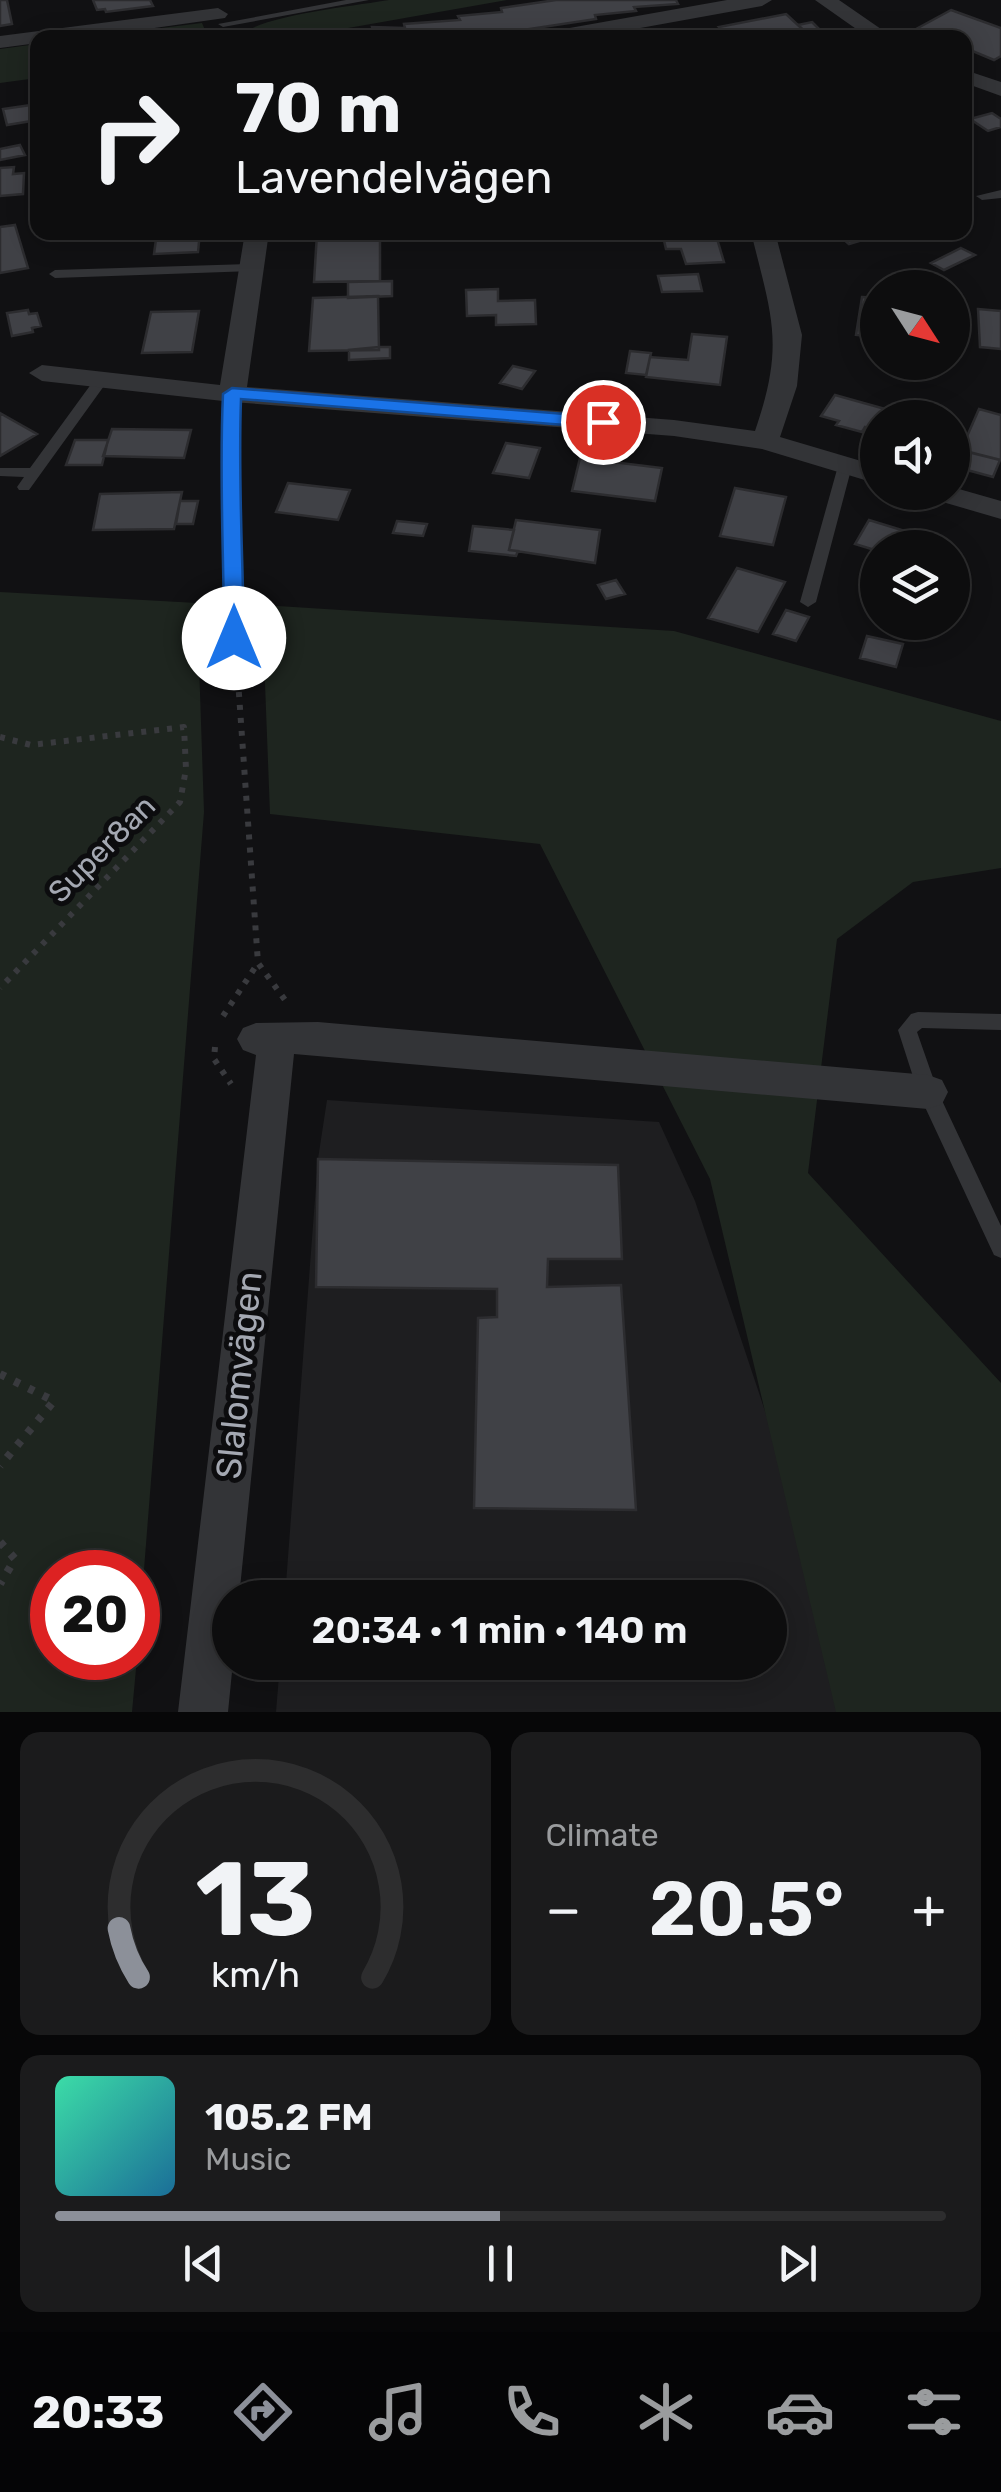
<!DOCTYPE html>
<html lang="en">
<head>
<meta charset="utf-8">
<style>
  body { margin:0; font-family:Rubik,sans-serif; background:#1b1b1c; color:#f1f3f6; height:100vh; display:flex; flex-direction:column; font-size:38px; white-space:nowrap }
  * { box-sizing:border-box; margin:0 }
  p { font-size:32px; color:#9a9c9e }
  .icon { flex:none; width:55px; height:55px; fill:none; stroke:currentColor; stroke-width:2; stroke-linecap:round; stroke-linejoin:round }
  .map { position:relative; height:1712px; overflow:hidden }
  .panel { display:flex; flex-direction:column; gap:20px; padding:20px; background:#070708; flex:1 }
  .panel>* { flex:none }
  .top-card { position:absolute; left:30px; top:30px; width:942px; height:210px; border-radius:20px; box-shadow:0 5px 25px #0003,0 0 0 2px #2d2d2e; background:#0d0d0e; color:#f1f3f6; overflow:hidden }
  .needle { width:65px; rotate:126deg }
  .buttons { position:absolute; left:860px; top:270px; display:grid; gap:20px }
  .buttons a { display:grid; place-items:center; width:110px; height:110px; border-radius:50%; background:#0d0d0e; box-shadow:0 5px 25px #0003,0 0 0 2px #2d2d2e; font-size:50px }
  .speed { position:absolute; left:30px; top:1550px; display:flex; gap:20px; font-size:50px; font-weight:700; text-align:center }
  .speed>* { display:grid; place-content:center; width:130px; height:130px; border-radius:50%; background:#0d0d0e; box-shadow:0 5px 25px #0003,0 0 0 2px #2d2d2e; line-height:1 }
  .speed .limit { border:15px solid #d22; background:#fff; color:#111 }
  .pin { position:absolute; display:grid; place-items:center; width:85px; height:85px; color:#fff; margin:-42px; border:5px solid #fff; border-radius:50%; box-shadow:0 2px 10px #0007 }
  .me { position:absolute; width:110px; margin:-55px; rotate:0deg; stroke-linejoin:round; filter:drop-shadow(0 0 8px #0008) }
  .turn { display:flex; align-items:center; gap:35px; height:210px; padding:0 40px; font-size:45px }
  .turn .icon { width:130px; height:130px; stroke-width:2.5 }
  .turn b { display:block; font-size:70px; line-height:85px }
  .big { font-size:75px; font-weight:600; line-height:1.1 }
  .panel .tile { flex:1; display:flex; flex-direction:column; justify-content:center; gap:15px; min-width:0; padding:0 35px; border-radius:20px; background:#1b1b1c }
  .panel .dial { align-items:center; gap:0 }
  .dial svg { height:260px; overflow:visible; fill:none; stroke:#2d2d2e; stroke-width:7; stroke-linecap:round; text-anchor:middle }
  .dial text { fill:#f1f3f6; stroke:none }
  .song { display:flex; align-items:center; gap:30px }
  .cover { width:120px; height:120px; border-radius:15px; background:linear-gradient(135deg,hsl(160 70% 55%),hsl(200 70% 35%)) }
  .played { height:10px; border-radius:5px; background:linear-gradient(90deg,#8c9099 50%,#2d2d2e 50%) }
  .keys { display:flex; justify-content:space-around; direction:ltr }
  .heat { display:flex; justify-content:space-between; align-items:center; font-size:55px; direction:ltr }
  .panel .tiles { flex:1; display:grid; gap:20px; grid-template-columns:1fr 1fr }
  .tile:last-child { grid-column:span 2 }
  .trip { position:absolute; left:212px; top:1580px; width:575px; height:100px; border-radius:50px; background:#0d0d0e; box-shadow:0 5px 25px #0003,0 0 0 2px #2d2d2e; font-weight:600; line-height:100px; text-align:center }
  .tabs { display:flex; height:160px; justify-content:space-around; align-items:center; background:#050506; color:#9a9c9e }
  .tabs .icon { width:70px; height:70px }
  .tabs .on { color:#8c9099 }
  .tabs b { font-size:45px; color:#f1f3f6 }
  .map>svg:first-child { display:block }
</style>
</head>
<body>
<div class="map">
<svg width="1001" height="1712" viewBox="0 0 1001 1712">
  <rect width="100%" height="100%" fill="#111113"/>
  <path fill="#1e1e20" d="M327 1100 659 1122 695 1201 833 1615 846 1712H276L280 1663 770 1662V1598L285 1597 318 1159Z"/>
  <path fill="#1e251f" d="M389 0H507L297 37H246L244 34C259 16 361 5 389 0Z
    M202 23 208 37H88Z
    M37 44V78L0 83V49Z
    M0 592 197 603 204 812 138 1645V1572H52V1658H137L132 1712H0Z
    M262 605 674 631 1001 721V868L913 882 837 939 808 1173 1001 1383V1712H836L710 1179 540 844 270 814Z"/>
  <path fill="#404146" stroke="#2c2c2f" stroke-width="2.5" d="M0 0H7L12 24 0 26Z
    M93 0H150L153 6 106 12 105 9 97 10Z
    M556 0H676L678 4 634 7 636 11 595 15 596 19 469 38H329L328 32 345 31 346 37 361 36 360 32 373 31 372 27 405 28 404 24 460 20 458 16 502 12 501 8Z
    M951 10 1001 28V56L994 60 965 48V38H937L916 29Z
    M786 14 812 38H730L719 27Z
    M812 22 828 38H812L798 25Z
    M38 104V120L7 125 3 109Z
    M992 113 1001 119V127L988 131 970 119Z
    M20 145 25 155 0 160V149Z
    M14 167 13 174 24 173 23 194 0 196V168Z
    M15 225 28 268 0 273V227Z
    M157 232H200L198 252 154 254Z
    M380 232V281L314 282 317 233Z
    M662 232H715L724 262 686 264 681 249H666Z
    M835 232H889L849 244Z
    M961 248 975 255 944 270 931 263Z
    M698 274 702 291 662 292 658 276Z
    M392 281V296L348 298V282Z
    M498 289V301L535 300 536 324 496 325V315L467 316 466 290Z
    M378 296 379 350 309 351 313 298Z
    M862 297 878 298V337L856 335Z
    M978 309 1001 311V349L980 347Z
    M28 310 29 314 37 313 41 326 32 328 33 332 12 336 7 313Z
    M199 311 192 352 142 353 151 312Z
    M692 334 727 337 720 385 646 377 650 357 688 360Z
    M379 347H390V358L349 360V350Z
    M630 351 651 353 646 375 626 373Z
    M513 366 535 371 522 389 500 383Z
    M835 395 896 412 892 418H878V431L865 427 862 432 836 425 839 421 821 416Z
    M979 409 1001 415V460L961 450Z
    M0 413 37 434 0 456Z
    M112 429 191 430 184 458 103 456Z
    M75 440H108L102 465H66Z
    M506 443 540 448 529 478 493 473Z
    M952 448 1000 460 993 477 952 466Z
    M580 458 662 468 655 501 572 491Z
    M288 483 350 490 338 520 276 512Z
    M735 488 786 497 773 545 720 536Z
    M182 492 174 529 93 530 100 494Z
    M180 501H198L193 524H176Z
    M516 520 600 530 595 563 509 550Z
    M869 520 941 542 939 548H878V551L855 544Z
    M397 521 427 524 423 536 393 533Z
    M473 526 514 530 509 550 518 551 516 556 469 551Z
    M737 568 785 582 758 632 708 618Z
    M616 580 625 594 606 599 598 585Z
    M786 610 809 617 796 641 773 634Z
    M867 636 903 644 896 667 860 658Z
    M318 1159 618 1165 622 1259H548L547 1287 621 1285 636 1510 474 1508 478 1318 497 1317V1289L316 1287Z"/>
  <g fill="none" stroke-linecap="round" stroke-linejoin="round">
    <path stroke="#393a3e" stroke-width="5" stroke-dasharray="4 6" stroke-linecap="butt" d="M236 657 237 669"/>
    <path stroke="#393a3e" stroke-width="6" stroke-dasharray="5 8" stroke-linecap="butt" d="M237 666 258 963 285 1000
      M0 737 31 745 184 727 186 769 180 802 0 988
      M223 1016 258 963
      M215 1047 214 1059 231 1084"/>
    <path stroke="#393a3e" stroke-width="8" stroke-dasharray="6 10" stroke-linecap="butt" d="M0 1374 54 1401 0 1466
      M0 1542 15 1559 0 1584"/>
    <path fill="#333437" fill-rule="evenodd" d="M346 0H369L223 27 218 24Z
      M1001 190V198L982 200 976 196Z
      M249 264 253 265V271L55 278 49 274 55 270Z
      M102 375 109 379 29 490H19L17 487 24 477 0 476V468H30L97 376Z
      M232 390 239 394 242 638 234 643 226 638 225 394Z
      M845 462 852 466 816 602 808 607 800 602 838 466Z
      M918 1012 1001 1014V1030L922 1028 917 1032 938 1092 1001 1226V1258L994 1255 918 1092 898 1030 911 1014Z"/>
    <path fill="#333437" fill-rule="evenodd" d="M727 0H772L762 6 585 38H537L547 32Z
      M815 0H839L894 38H869Z
      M218 8 228 14 225 18 84 38H38V43L0 48V36Z
      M965 70 1001 82V96L965 83Z
      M245 232H269L247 387 674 420 755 431C785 344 772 318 751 232H775L802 335 797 386 780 437 878 466V484L762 449 674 436 232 402 42 381 29 373 42 365 220 385Z
      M952 487 1001 501V519L929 498 925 492H952Z
      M318 1022 928 1075 942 1080 948 1092 942 1104 928 1109 294 1054 239 1598H230L233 1662 228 1712H178L256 1055 243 1050 237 1039 243 1028 256 1023Z"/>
  </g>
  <path fill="#1a73e8" stroke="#114b97" stroke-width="2.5" d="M232 388 603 417 612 422 603 428 241 399C238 479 243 559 244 638L234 645 224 638C224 557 219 475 223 394Z"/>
  <g text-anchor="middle" stroke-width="10" stroke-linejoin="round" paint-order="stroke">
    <g font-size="30" fill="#a4a8b2" stroke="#0c0c0e">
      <text transform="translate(102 849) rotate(-45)" y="10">Super8an</text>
    </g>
    <g font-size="35" fill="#a4a8b2" stroke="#0c0c0e">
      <text transform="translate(239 1375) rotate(-84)" y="12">Slalomvägen</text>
    </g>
  </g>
</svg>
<div class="buttons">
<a><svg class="needle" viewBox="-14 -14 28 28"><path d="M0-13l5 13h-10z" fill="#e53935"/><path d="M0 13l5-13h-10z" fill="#9a9c9e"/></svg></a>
<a><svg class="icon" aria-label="sound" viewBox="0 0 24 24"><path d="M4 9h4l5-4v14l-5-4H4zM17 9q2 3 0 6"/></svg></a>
<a><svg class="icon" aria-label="layers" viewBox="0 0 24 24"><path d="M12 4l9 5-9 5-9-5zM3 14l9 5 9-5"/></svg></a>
</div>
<div class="speed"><div class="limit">20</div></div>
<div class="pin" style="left:603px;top:422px;background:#d93025"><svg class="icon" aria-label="arrive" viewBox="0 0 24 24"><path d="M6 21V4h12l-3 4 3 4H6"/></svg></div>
<svg class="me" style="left:234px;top:638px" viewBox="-20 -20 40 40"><circle r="19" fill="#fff"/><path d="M0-13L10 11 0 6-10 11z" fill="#1a73e8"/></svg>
<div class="trip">20:34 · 1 min · 140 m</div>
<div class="top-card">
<div class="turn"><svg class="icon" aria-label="right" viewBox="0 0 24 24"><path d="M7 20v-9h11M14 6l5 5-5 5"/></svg><div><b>70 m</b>Lavendelvägen</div></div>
</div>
</div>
<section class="panel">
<div class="tiles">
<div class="tile dial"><svg viewBox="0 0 100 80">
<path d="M14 69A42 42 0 1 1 86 69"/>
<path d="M14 69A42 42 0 0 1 8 54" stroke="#8c9099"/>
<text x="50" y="56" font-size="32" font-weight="700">13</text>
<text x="50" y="72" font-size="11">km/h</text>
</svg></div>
<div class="tile"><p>Climate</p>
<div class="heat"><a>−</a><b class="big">20.5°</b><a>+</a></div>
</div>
<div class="tile">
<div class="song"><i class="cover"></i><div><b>105.2 FM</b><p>Music</p></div></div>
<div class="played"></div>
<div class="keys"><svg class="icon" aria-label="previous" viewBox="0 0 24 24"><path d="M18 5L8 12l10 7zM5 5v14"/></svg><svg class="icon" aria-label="pause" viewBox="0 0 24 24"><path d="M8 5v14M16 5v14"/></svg><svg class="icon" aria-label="next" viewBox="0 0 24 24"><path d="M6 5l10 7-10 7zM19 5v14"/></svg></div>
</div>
</div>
</section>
<nav class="tabs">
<b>20:33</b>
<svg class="icon on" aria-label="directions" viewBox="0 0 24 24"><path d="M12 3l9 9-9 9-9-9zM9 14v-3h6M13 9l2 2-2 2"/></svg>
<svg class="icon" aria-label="music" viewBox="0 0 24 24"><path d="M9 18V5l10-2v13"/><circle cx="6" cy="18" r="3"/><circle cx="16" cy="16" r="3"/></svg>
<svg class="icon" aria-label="phone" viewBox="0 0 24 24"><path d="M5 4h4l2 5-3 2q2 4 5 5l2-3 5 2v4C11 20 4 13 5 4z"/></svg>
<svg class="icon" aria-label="climate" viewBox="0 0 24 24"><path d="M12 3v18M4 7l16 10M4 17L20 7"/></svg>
<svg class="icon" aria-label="car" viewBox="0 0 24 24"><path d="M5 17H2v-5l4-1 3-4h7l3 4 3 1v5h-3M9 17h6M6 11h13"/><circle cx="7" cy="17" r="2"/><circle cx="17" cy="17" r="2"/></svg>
<svg class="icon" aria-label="filters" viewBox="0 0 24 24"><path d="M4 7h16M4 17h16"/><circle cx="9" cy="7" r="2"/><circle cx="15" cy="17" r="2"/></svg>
</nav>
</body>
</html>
